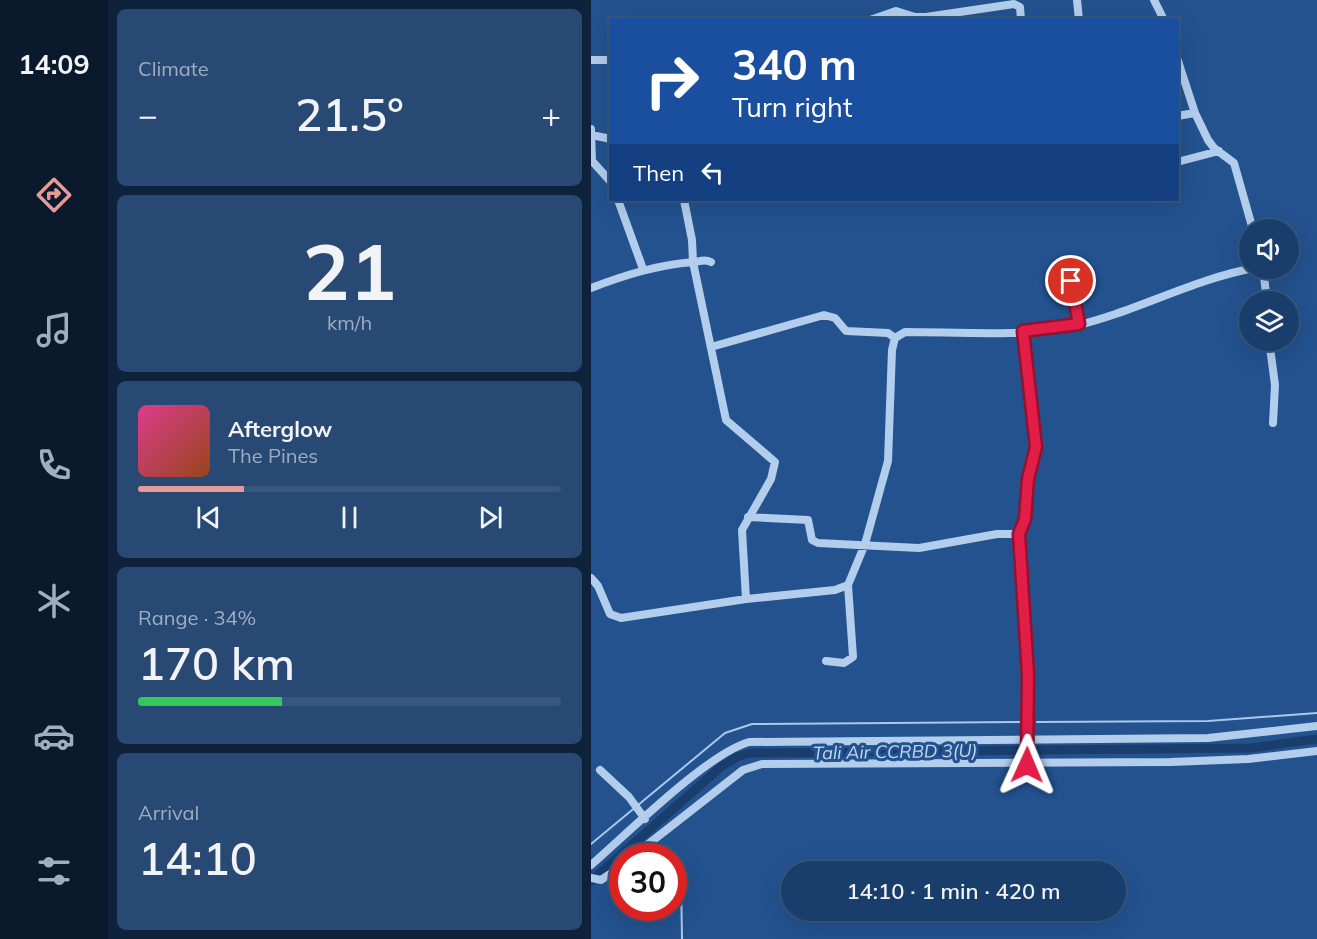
<!DOCTYPE html>
<html lang="en">
<head>
<meta charset="utf-8">
<style>
  body { margin:0; font-family:Mulish,sans-serif; background:#274973; color:#f1f3f6; height:100vh; display:flex; flex-direction:column; font-size:22px; white-space:nowrap }
  * { box-sizing:border-box; margin:0 }
  p { font-size:20px; color:#9faec1 }
  .icon { flex:none; width:33px; height:33px; fill:none; stroke:currentColor; stroke-width:2; stroke-linecap:round; stroke-linejoin:round }
  .map { position:relative; flex:1; overflow:hidden }
  .sheet { display:flex; flex-direction:column; gap:9px; padding:9px; background:#0e223b; width:483px }
  .sheet>* { flex:none }
  .top-card { position:absolute; left:18px; top:18px; width:570px; height:183px; border-radius:0px; box-shadow:0 6px 24px #0002,0 0 0 2px #38577e; background:#1a4fa0; color:#fff; overflow:hidden }
  .controls { position:absolute; left:648px; top:219px; display:grid; gap:12px }
  .controls a { display:grid; place-items:center; width:60px; height:60px; border-radius:50%; background:#1a3e6b; box-shadow:0 6px 24px #0002,0 0 0 2px #38577e; font-size:30px }
  .speed { position:absolute; left:18px; top:843px; display:flex; gap:12px; font-size:30px; font-weight:700; text-align:center }
  .speed>* { display:grid; place-content:center; width:78px; height:78px; border-radius:50%; background:#1a3e6b; box-shadow:0 6px 24px #0002,0 0 0 2px #38577e; line-height:1 }
  .speed .limit { border:9px solid #d22; background:#fff; color:#111 }
  .pin { position:absolute; display:grid; place-items:center; width:51px; height:51px; color:#fff; margin:-26px; border:3px solid #fff; border-radius:50%; box-shadow:0 2px 6px #0007 }
  .me { position:absolute; width:66px; margin:-33px; rotate:1deg; stroke-linejoin:round; filter:drop-shadow(0 0 4px #0008) }
  .turn { display:flex; align-items:center; gap:21px; height:126px; padding:0 24px; font-size:27px }
  .turn .icon { width:78px; height:78px; stroke-width:2.5 }
  .turn b { display:block; font-size:42px; line-height:51px }
  .then { display:flex; align-items:center; height:57px; padding:0 24px; background:#0003; gap:12px; font-size:22px }
  .big { font-size:45px; font-weight:600; line-height:1.1 }
  .sheet .tile { flex:1; display:flex; flex-direction:column; justify-content:center; gap:9px; min-width:0; padding:0 21px; border-radius:9px; background:#274973 }
  .sheet .dial { align-items:center; gap:0 }
  .dial b { font-size:78px; line-height:1 }
  .song { display:flex; align-items:center; gap:18px }
  .cover { width:72px; height:72px; border-radius:9px; background:linear-gradient(135deg,hsl(330 70% 55%),hsl(20 70% 35%)) }
  .played { height:6px; border-radius:3px; background:linear-gradient(90deg,#e69b98 25%,#38577e 25%) }
  .keys { display:flex; justify-content:space-around; direction:ltr }
  .heat { display:flex; justify-content:space-between; align-items:center; font-size:33px; direction:ltr }
  .charge { height:9px; border-radius:4px; background:linear-gradient(90deg,#34c759 34%,#38577e 0) }
  .trip { position:absolute; left:190px; top:861px; width:345px; height:60px; border-radius:30px; background:#1a3e6b; box-shadow:0 6px 24px #0002,0 0 0 2px #38577e; font-weight:600; line-height:60px; text-align:center }
  main { display:flex; flex:1; min-height:0 }
  .menu { display:flex; flex-direction:column; width:108px; justify-content:space-around; align-items:center; background:#0a192b; color:#9faec1 }
  .menu .icon { width:42px; height:42px }
  .menu .selected { color:#e69b98 }
  .menu b { font-size:27px; color:#f1f3f6 }
  .map>svg:first-child { display:block }
</style>
</head>
<body>
<main>
<nav class="menu">
<b>14:09</b>
<svg class="icon selected" aria-label="directions" viewBox="0 0 24 24"><path d="M12 3l9 9-9 9-9-9zM9 14v-3h6M13 9l2 2-2 2"/></svg>
<svg class="icon" aria-label="music" viewBox="0 0 24 24"><path d="M9 18V5l10-2v13"/><circle cx="6" cy="18" r="3"/><circle cx="16" cy="16" r="3"/></svg>
<svg class="icon" aria-label="phone" viewBox="0 0 24 24"><path d="M5 4h4l2 5-3 2q2 4 5 5l2-3 5 2v4C11 20 4 13 5 4z"/></svg>
<svg class="icon" aria-label="climate" viewBox="0 0 24 24"><path d="M12 3v18M4 7l16 10M4 17L20 7"/></svg>
<svg class="icon" aria-label="car" viewBox="0 0 24 24"><path d="M5 17H2v-5l4-1 3-4h7l3 4 3 1v5h-3M9 17h6M6 11h13"/><circle cx="7" cy="17" r="2"/><circle cx="17" cy="17" r="2"/></svg>
<svg class="icon" aria-label="filters" viewBox="0 0 24 24"><path d="M4 7h16M4 17h16"/><circle cx="9" cy="7" r="2"/><circle cx="15" cy="17" r="2"/></svg>
</nav>
<section class="sheet">
<div class="tile"><p>Climate</p>
<div class="heat"><a>−</a><b class="big">21.5°</b><a>+</a></div>
</div>
<div class="tile dial"><b>21</b><p>km/h</p></div>
<div class="tile">
<div class="song"><i class="cover"></i><div><b>Afterglow</b><p>The Pines</p></div></div>
<div class="played"></div>
<div class="keys"><svg class="icon" aria-label="previous" viewBox="0 0 24 24"><path d="M18 5L8 12l10 7zM5 5v14"/></svg><svg class="icon" aria-label="pause" viewBox="0 0 24 24"><path d="M8 5v14M16 5v14"/></svg><svg class="icon" aria-label="next" viewBox="0 0 24 24"><path d="M6 5l10 7-10 7zM19 5v14"/></svg></div>
</div>
<div class="tile"><p>Range · 34%</p><b class="big">170 km</b><div class="charge"></div></div>
<div class="tile"><p>Arrival</p><b class="big">14:10</b></div>
</section>
<div class="map">
<svg width="726" height="939" viewBox="0 0 726 939">
  <rect width="100%" height="100%" fill="#23528f"/>
  <g fill="none" stroke-linecap="round" stroke-linejoin="round">
    <path stroke="#a8c8ec" stroke-width="2" d="M446 722 617 721 726 713
      M0 844 134 733 161 724 432 722
      M25 877H32
      M82 877 90 876 91 939"/>
    <path stroke="#193e6e" stroke-width="9" d="M0 881 131 766 148 756 160 753 660 748 726 739"/>
    <path stroke="#b3cdec" stroke-width="8" d="M486 0 488 20
      M563 0 573 20
      M279 20 305 11 324 17H335L423 4 429 7 430 20
      M586 58 604 113 617 140 623 148 643 163 662 230
      M0 60H20
      M586 116 604 113
      M0 129 1 161 20 182
      M0 135 20 139
      M586 162 628 151
      M27 200 52 269
      M93 200 101 240 102 262 135 420 184 462 180 479 151 530 155 599
      M672 268 676 302
      M476 274 482 288 488 324
      M0 288C34 275 66 265 102 262 109 262 112 258 120 262
      M678 340 684 385 682 423
      M120 347 233 315 244 318 255 331 297 333 304 338
      M157 517 217 520 221 540 227 543 328 548 406 534H428L437 674V765
      M428 534 434 519 437 479 445 447 432 331
      M0 578 7 586 19 614 30 618 155 599 244 590 257 585 274 544 297 461 301 350 304 338 314 332C365 332 431 337 479 327 543 313 599 280 663 268
      M235 661 253 663 262 657 257 585
      M9 770 38 797 54 819
      M42 856 152 770 171 764 580 762 657 759 726 751
      M0 865C36 834 116 754 158 742L617 738 726 726
      M0 878 10 880 32 865"/>
  </g>
  <g fill="none" stroke-linecap="round" stroke-linejoin="round">
    <defs>
      <path id="route" d="M436 765 437 674 428 534 434 519 437 479 445 447 432 331 488 324 480 281"/>
    </defs>
    <use href="#route" stroke="#92132f" stroke-width="15"/>
    <use href="#route" stroke="#e11d48" stroke-width="10"/>
  </g>
  <g text-anchor="middle" stroke-width="6" stroke-linejoin="round" paint-order="stroke">
    <g font-size="18" font-style="italic" fill="#c0d7f3" stroke="#23528f">
      <text transform="translate(304 752) rotate(-1)" y="6">Tali Air CCRBD 3(U)</text>
    </g>
  </g>
</svg>
<div class="controls">
<a><svg class="icon" aria-label="sound" viewBox="0 0 24 24"><path d="M4 9h4l5-4v14l-5-4H4zM17 9q2 3 0 6"/></svg></a>
<a><svg class="icon" aria-label="layers" viewBox="0 0 24 24"><path d="M12 4l9 5-9 5-9-5zM3 14l9 5 9-5"/></svg></a>
</div>
<div class="speed"><div class="limit">30</div></div>
<div class="pin" style="left:480px;top:281px;background:#d93025"><svg class="icon" aria-label="arrive" viewBox="0 0 24 24"><path d="M6 21V4h12l-3 4 3 4H6"/></svg></div>
<svg class="me" style="left:436px;top:765px" viewBox="-20 -20 40 40"><path d="M0-17L14 15 0 8-14 15z" fill="#e11d48" stroke="#fff" stroke-width="4"/></svg>
<div class="trip">14:10 · 1 min · 420 m</div>
<div class="top-card">
<div class="turn"><svg class="icon" aria-label="right" viewBox="0 0 24 24"><path d="M7 20v-9h11M14 6l5 5-5 5"/></svg><div><b>340 m</b>Turn right</div></div>
<div class="then">Then<svg class="icon" aria-label="left" viewBox="0 0 24 24"><path d="M17 20v-9H6M10 6l-5 5 5 5"/></svg></div>
</div>
</div>
</main>
</body>
</html>
